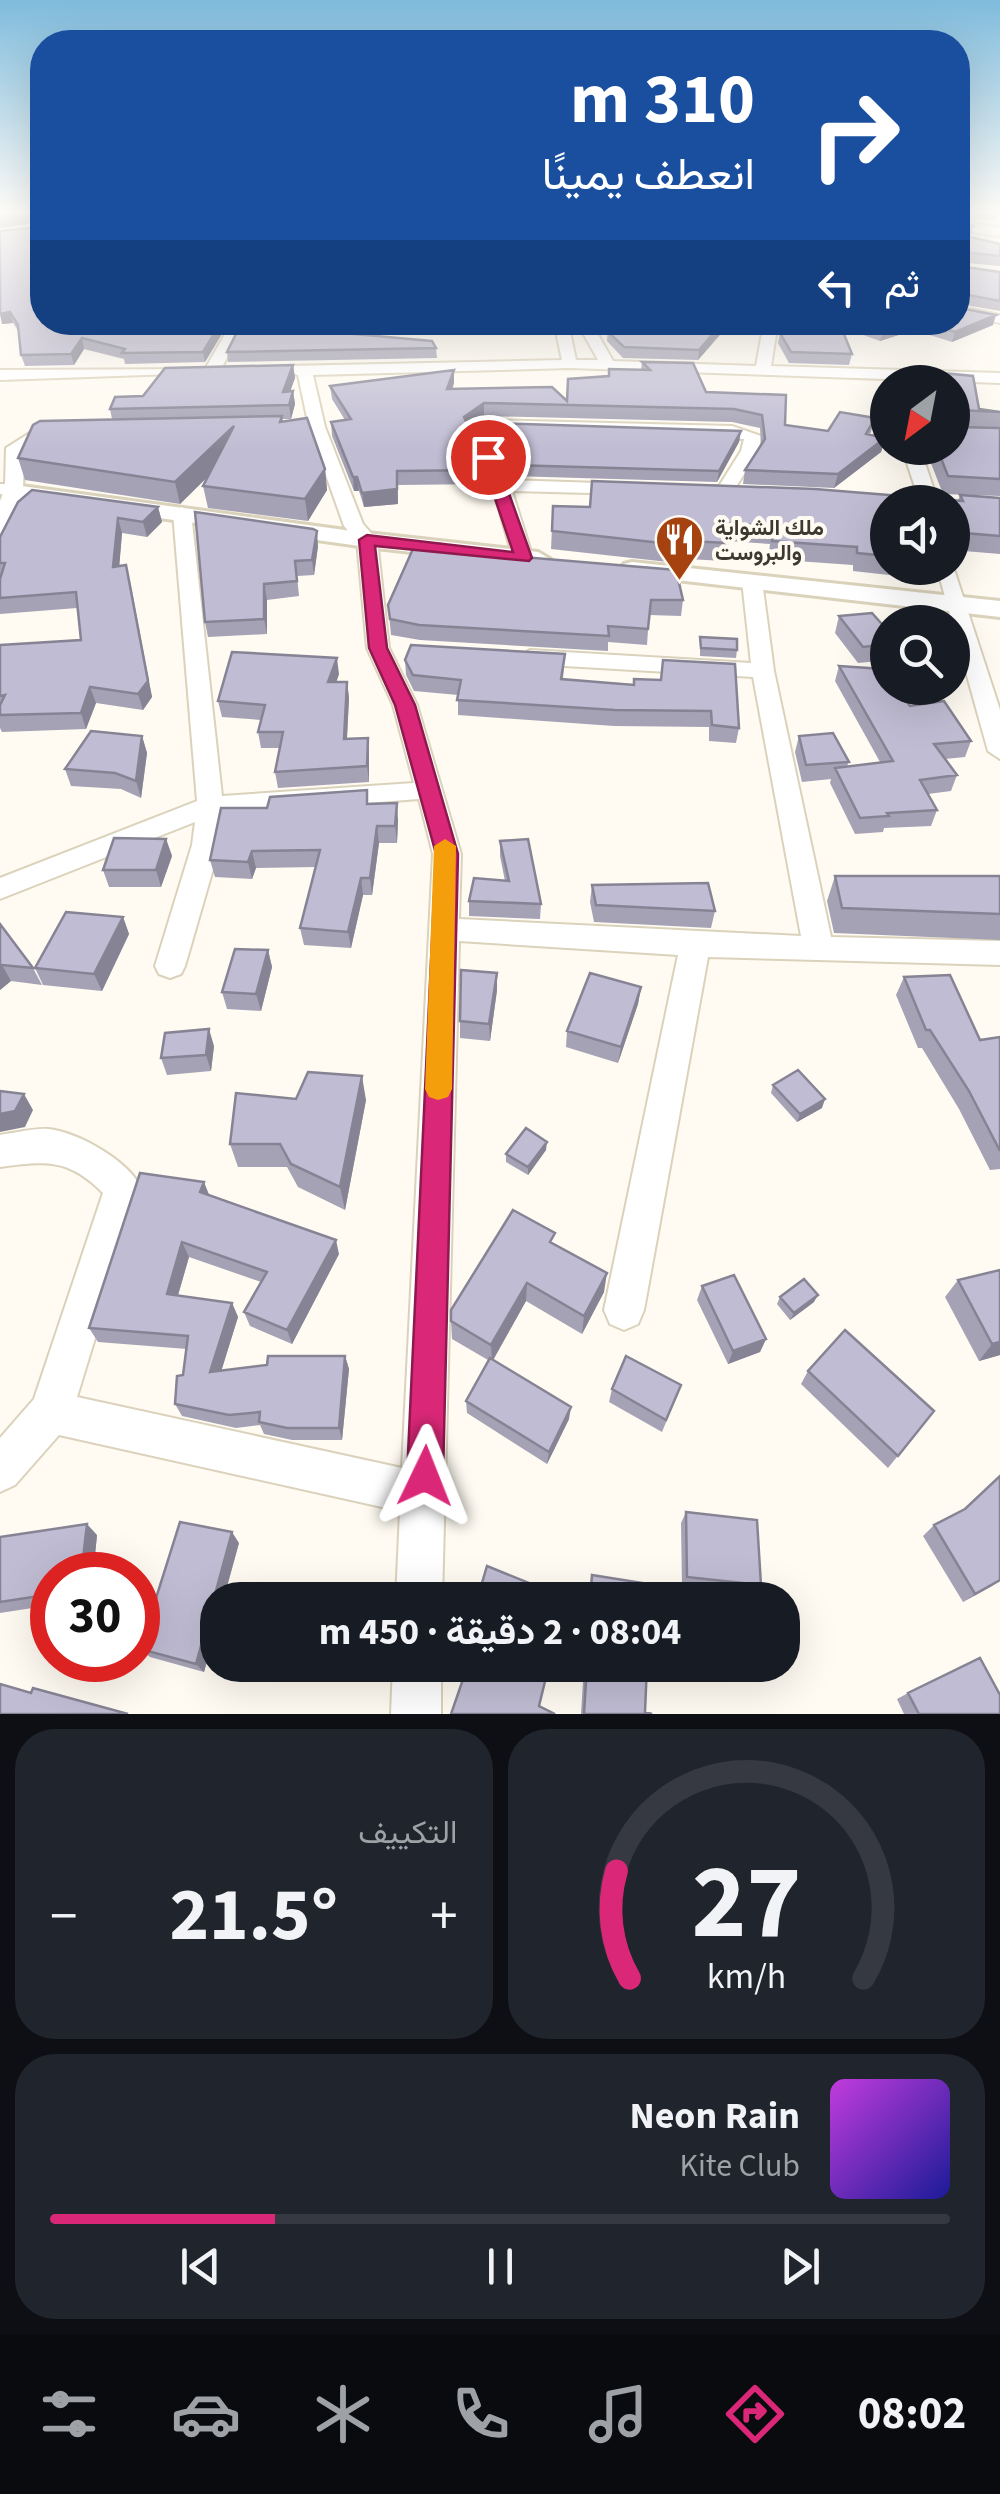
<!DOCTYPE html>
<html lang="ar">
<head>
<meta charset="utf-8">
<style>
  body { margin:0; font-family:"Source Sans 3",Vazirmatn,sans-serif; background:#20242c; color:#f1f3f6; direction:rtl; height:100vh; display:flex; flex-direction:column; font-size:38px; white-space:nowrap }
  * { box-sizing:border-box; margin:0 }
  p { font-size:32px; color:#9ea1a6 }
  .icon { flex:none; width:55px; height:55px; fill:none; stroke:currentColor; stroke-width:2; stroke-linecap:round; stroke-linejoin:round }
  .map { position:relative; height:1714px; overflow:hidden; direction:ltr }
  .sheet { display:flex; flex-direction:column; gap:15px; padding:15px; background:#0d0f14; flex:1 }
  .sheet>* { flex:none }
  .hud { position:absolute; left:30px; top:30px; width:940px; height:305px; border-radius:40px; box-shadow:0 10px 40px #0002; direction:rtl; background:#1a4fa0; color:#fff; overflow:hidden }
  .needle { width:65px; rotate:212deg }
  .controls { position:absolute; left:870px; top:365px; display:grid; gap:20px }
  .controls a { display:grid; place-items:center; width:100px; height:100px; border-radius:50%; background:#171b24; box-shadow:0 10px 40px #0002; font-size:50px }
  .speed { position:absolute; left:30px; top:1552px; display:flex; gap:20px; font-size:50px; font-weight:700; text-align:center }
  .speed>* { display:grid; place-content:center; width:130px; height:130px; border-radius:50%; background:#171b24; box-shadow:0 10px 40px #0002; line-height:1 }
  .speed .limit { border:15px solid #d22; background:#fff; color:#111 }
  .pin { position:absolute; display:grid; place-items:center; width:85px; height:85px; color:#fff; margin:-42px; border:5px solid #fff; border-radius:50%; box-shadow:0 2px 10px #0007 }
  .me { position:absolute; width:110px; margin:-55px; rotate:2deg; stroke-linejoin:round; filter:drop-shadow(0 0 8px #0008) }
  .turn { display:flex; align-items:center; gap:35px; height:210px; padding:0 50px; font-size:45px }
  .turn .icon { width:130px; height:130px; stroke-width:2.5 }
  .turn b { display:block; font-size:70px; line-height:85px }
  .then { display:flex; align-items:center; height:95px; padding:0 50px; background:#0003; gap:20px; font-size:38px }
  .big { font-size:75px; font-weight:700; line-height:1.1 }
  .sheet .widget { flex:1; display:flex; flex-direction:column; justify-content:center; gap:15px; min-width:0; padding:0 35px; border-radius:40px; background:#20242c }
  .sheet .dial { align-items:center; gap:0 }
  .dial svg { height:260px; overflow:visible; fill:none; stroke:#363941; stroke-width:7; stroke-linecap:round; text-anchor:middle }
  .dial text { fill:#f1f3f6; stroke:none }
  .song { display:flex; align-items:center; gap:30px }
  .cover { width:120px; height:120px; border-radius:15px; background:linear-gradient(135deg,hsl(290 70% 55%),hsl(240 70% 35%)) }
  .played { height:10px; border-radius:5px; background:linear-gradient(90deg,#db2777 25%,#363941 25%) }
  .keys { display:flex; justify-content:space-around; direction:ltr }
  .heat { display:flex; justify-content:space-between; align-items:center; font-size:55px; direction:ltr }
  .sheet .tiles { flex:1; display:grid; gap:15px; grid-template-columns:1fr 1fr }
  .widget:last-child { grid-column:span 2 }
  .trip { position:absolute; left:200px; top:1582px; width:600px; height:100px; border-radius:40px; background:#171b24; box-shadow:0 10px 40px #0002; font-weight:700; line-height:100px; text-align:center; direction:rtl }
  .tab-bar { display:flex; height:160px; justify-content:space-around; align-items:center; background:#090b0e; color:#9ea1a6 }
  .tab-bar .icon { width:70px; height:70px }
  .tab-bar .on { color:#db2777 }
  .tab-bar b { font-size:45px; color:#f1f3f6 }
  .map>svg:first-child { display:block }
</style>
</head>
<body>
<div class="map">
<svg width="1000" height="1714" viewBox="0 0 1000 1714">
  <rect width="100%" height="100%" fill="#fffbf2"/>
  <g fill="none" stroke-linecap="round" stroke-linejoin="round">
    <defs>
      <path id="minor" d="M958 306 1000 315V323L958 314Z
        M232 322H246L220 371 212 376 205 373 0 380V370L205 369Z
        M554 322H568L576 360H598L577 322H591L613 361 756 366 764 322H778L771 366 1000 373V383L570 368 313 375 325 427 363 524 377 540 389 648 417 705 461 854 459 919 801 936 753 677 530 664 519 657 530 650 751 663 742 581 752 575 762 581 774 671 831 937 1000 941V965L708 957 644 1310 638 1324 624 1330 610 1324 604 1310 678 955 459 941 442 1600H396L400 1511 59 1435 15 1485 0 1492V1438L34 1399 103 1193C68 1158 46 1161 0 1167V1135C15 1133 33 1128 48 1129 78 1132 129 1161 141 1188L77 1397 402 1468 433 854 419 799 222 814 220 845 185 966 181 974 170 978 159 974 155 966 192 845 195 822 0 899V878L197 801 173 513 182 507 191 513 222 796 414 783 393 705 367 648 357 541 344 526 309 427 298 375 279 371 287 366 562 360Z
        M484 420 732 426 761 436 759 451 730 496C717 499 693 500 683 491L692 486H719L741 451 744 439 485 431 508 480 629 484 638 489 629 494 512 491 533 558 523 564 513 558 492 485 468 429Z
        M36 429 62 428 70 433 62 438H45L24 450 23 491 14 496 0 494V484H5L6 448Z
        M902 448H920L938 502H920Z
        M952 563 1000 710V759L988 751 937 568H952Z
        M393 1665H441V1714H391Z"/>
      <path id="tertiary" d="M958 221 1000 228V236L958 229Z
        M14 485 367 533 538 552 550 559 538 566 367 547 23 499 11 537 0 544V501L6 486Z
        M632 562 1000 601V617L624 574 620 569 624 564Z"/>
    </defs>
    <use href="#minor" stroke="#dbd2bb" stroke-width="4"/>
    <use href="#tertiary" stroke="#dbd2bb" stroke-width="6"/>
    <use href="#minor" fill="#fff" fill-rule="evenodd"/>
    <use href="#tertiary" fill="#fff" fill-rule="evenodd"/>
  </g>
  <path fill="#a5a2b5" d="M42 211 229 322 205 362 125 364 124 359 84 349 74 365 25 366 21 355 19 332 13 323 2 324 42 224V222L0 228Z
    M958 211H998L996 220 958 218V222L973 226 971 235 967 237 1000 244V266L958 262Z
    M958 266 1000 272V311L960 304V308L993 325 952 342 914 330 880 341 841 327 852 354 849 365 789 363 778 343 782 323 958 322Z
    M242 322H349L340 333 436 348 437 358 228 362 227 352Z
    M598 322H761L758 333 725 329 698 360 623 358 607 341 608 328Z
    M642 362 706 392 785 425 828 431 875 418 870 435 885 438 881 452 834 488 743 484 745 470 761 444 760 428 732 422 484 416 469 427 487 470 488 484 398 485V504L364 507 359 491H354L332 436 331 422 345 420 332 399 330 386 454 383 452 389 567 401 609 376 641 370Z
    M293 365 295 378 290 391H293L295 404 291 419H283V422L325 469 327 490 308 521 208 508 203 486 208 476 180 504 25 480 18 458 112 419 110 409 143 396Z
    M911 370 973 376 979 409 1000 411V496L943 494 925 448H952V382H907Z
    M493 423 741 431 739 442 717 482 511 476 493 434Z
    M960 495 1000 498V554L952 550V502H888V568H939L934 580 853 571V565L768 559 770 544 727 541 724 561 669 558 668 562 551 549 553 506 590 507 958 501Z
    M158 507 162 522 147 537 122 533 119 566 130 581 152 697 143 710 96 703 86 729 2 732 0 728V645L81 640 77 608 0 614V537Z
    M442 544V550L683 600 681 616 649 615 647 645 608 642V651L420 640 391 635 388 605Z
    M318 546 314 575 297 576 299 596 267 600V634L208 637 205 622Z
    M839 616 888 631V660L858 663 835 633Z
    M700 637 737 650 736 658 700 656Z
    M565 654 563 679 633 684 634 679 661 680 739 728 736 743 709 741V727L614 726 458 715V695L414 691 406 675 405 660Z
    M839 666 971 741 965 757 945 759 957 775 951 791 928 794 937 810 931 826 884 828 883 832 855 834 830 783 831 779 802 782 795 752 799 736 849 762 847 766 880 762 835 681Z
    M339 674 336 682H347L349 698 347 739 368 738 369 782 278 788 275 772 280 748H261L258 732 261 720 222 717 218 701Z
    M142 736 147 753 141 798 121 789 71 786 65 769Z
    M369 804 398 820 397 843H379L372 895H363L351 948 304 945 300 928 316 867 256 868 252 879 215 877 210 860 267 808Z
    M166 839 172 856 161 887H109L103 870Z
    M500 841 541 904 540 919 469 916V901L505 881 500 856Z
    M835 876 1000 914V940L834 933 827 901Z
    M592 885 715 911 711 928 594 922 590 902Z
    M123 917 129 934 102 991 43 985 35 968Z
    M0 924 33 968 42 985 11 981 0 990Z
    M268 950 272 967 261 1011 227 1009 222 992Z
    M904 977 980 1040 1000 1037V1169L990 1170 959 1109 922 1048H918L896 995Z
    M641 987 638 1004 618 1063 566 1047 567 1031Z
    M497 990 490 1041 460 1038V1021Z
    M214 1046 211 1071 167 1075 161 1058Z
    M773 1085 822 1108 797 1122 771 1093Z
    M366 1100 345 1210 298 1187 287 1167H238L230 1144Z
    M546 1150 528 1175 506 1162V1154Z
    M209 1195 339 1254 292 1344 250 1326 244 1312 261 1282 189 1257 178 1296 232 1303 238 1317 221 1371 345 1356 349 1369 342 1440H292L264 1434 260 1425 236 1428 182 1416 175 1404 183 1375 187 1349 98 1342 89 1328Z
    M554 1244 604 1292 582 1334 526 1301 493 1360 569 1419 547 1464 467 1413 466 1401 488 1360 452 1339 451 1321Z
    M1000 1270V1355L979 1361 945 1297 958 1280Z
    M702 1286 766 1339 760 1352 728 1364 697 1300Z
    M780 1297 814 1302 790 1320 777 1304Z
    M808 1371 934 1411 888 1468 801 1384Z
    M612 1389 676 1398 662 1432 609 1402Z
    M686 1512 761 1585 754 1594 682 1586 681 1523Z
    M934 1525 1000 1580 963 1602 923 1536Z
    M97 1535 93 1575H52V1605L0 1613V1537Z
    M239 1543 204 1672 150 1657 140 1649Z
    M584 1665H647L645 1712 652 1714H581Z
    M908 1693 1000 1714H904L897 1699Z"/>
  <path fill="#868494" d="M39 214 42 222 0 228V219Z
    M973 226 971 235 958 241V233Z
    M10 312 13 323 2 324 0 314Z
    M996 315 993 325 952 342 955 332Z
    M221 322H229L205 362 203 352Z
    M340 322H349L332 343 331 332Z
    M723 322H726L725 329 698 360 699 350Z
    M907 322H916L914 330 880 341 883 331Z
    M82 338 84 349 74 365 71 354Z
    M293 365 295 378 285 406 283 392Z
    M454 370V383L448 402 447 389Z
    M293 391 295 404 291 419 289 405Z
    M484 403V416L465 430 464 417Z
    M234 426 238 447 180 504 175 482Z
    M741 431 739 442 717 482 719 471Z
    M885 438 881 452 834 488 838 474Z
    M325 469 327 490 308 521 305 499Z
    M397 471 398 504 364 507 362 493Z
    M353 477H357L359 491H354Z
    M158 507 162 522 147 537 143 522Z
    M118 518 122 533 118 582 113 567Z
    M317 531 318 546 314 575 312 560Z
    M126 565 152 697 143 710 138 694Z
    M264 584 267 600V634L264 619Z
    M337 658 339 674 331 698 328 682Z
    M347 682 349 698 346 755 344 739Z
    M90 687 96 703 86 729 81 713Z
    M142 736 147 753 141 798 136 781Z
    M368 738 369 754V782L367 766Z
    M397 803 398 820 397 843 395 826Z
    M377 826 379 843 372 895 370 878Z
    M166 839 172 856 161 887 156 870Z
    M252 851 256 868 252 879 248 862Z
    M361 878 363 895 351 948 348 932Z
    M123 917 129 934 102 991 94 974Z
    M268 950 272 967 261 1011 256 994Z
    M2 965 11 981 0 990V966Z
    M497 973V990L490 1041 489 1024Z
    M641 987 638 1004 618 1063 621 1047Z
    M209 1029 214 1046 211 1071 206 1055Z
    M362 1076 366 1100 345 1210 340 1187Z
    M24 1094 33 1110 25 1127 0 1132V1114Z
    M825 1099 822 1108 797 1122 800 1114Z
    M547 1142 546 1150 528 1175V1167Z
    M204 1182 210 1197 200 1192Z
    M336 1240 339 1254 292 1344 287 1330Z
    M182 1242 189 1257 174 1308 167 1294Z
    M607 1273 604 1292 582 1334 584 1316Z
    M527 1283 526 1301 492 1362 491 1345Z
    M818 1295 814 1302 790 1320 794 1313Z
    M232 1303 238 1317 217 1385 210 1372Z
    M766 1339 760 1352 728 1364 733 1351Z
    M1000 1342V1355L979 1361 992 1344Z
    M345 1356 349 1369 342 1440 339 1428Z
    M571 1407 569 1419 547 1464 549 1452Z
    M87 1524 97 1535 93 1575H81Z
    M232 1532 239 1543 223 1600H218V1622L204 1672 196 1664Z
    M1000 1580 992 1586 963 1602 975 1594Z"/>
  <path fill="#c0bcd3" stroke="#868494" stroke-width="2.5" d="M0 211H42V221L39 214 0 219Z
    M958 211V222L973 226 958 233Z
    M42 224V322H221L203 352 122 353 125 349 82 338 71 354 21 355 18 325 10 312 0 314V231L40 227Z
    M958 234 1000 244V256L961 252 958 255Z
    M958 263V266L1000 272V301L958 293 960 308 996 315 955 332 926 322H958Z
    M242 322H340L331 332 432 341 436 348 227 352Z
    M610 322H723L699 350 624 347 607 331Z
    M782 322H839L852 354 791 352 780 333Z
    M859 322H907L883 331Z
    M642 362 693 363 706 392 786 395 785 425 828 431 840 412 875 418 866 434 885 438 838 474 745 470 765 439 762 415 734 409 484 403 464 417 487 470 397 471V489L362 493 357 477H353L331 422 351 419 330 386 454 370 447 389 552 387 567 401 568 379 609 376V369L650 370Z
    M293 365 283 392 293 391 289 405 110 409 115 397 143 396 165 368Z
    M911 370 973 376 979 409 1000 412 957 410 953 414 957 427 1000 428V479L948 476 937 448H952V382H911Z
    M282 416 280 422 307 418 325 469 305 499 203 486 234 426 175 482 18 458 33 425 40 421Z
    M493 423 741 431 719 471 511 465Z
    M592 481 815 489 963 501 960 495 1000 498V536L952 532V502H888V556L857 553V547L772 541 773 526 724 523 727 543 670 540 671 544 552 531 553 506 590 507Z
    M32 490 158 507 143 522 118 518 113 567 126 565 148 681 138 694 90 687 81 713 0 715V705L5 695 0 696V645L81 640 76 592 0 598V579L5 563H0V537L18 502Z
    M195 512 313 529 317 531 312 560 295 561 297 581 264 584V619L205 622Z
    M416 542 442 544 440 550 676 570 683 600H651L648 629 608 626 609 636 419 625 390 619 388 605Z
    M872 613 888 631V644L863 647 839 616Z
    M700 637 737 639V650L701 648Z
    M411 645 565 654 561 679 634 685V679L661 680 663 660 735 664 739 728 712 725 711 711 615 710 457 700 461 680 413 675 405 660Z
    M232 652 337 658 328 682H347L344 739 368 738 367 766 275 772 283 732H258L265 705 218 701Z
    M839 666 883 669 888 675V688H897L910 706 944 701 971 741 934 744 957 775 920 780 937 810 887 813 889 816 860 818 835 768 893 761Z
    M91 731 142 736 136 781 115 773 65 769Z
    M833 733 849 762 806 765 799 736Z
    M367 790V804L397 803 395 826H377L370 878H361L348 932 300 928 320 850 252 851 248 862 210 860 221 808H267L270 797Z
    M114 838 166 839 156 870H103Z
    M528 839 541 904 469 901 474 878 509 881 500 841Z
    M835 876H1000V914L842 908Z
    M708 883 715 911 596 905 592 885Z
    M66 912 123 917 94 974 35 968Z
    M0 924 33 968 2 965 0 966Z
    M235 949 268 950 256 994 222 992Z
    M461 970 497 973 489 1024 460 1021Z
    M590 973 641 987 621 1047 567 1031Z
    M950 975 980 1040 1000 1037V1151L969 1091 930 1030H926L904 977Z
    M209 1029 206 1055 161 1058 165 1033Z
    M798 1070 825 1099 800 1114 773 1085Z
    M308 1072 362 1076 340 1187 291 1164 280 1144H230L236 1093 296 1099Z
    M0 1091 24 1094 15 1111 0 1114Z
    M526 1128 547 1142 528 1167 506 1154Z
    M140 1173 204 1182 200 1192 336 1240 287 1330 244 1312 267 1272 182 1242 167 1294 232 1303 210 1372 267 1365 268 1356H345L339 1428H287L259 1422 260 1412 229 1415 175 1404 177 1376 183 1375 188 1336 89 1328Z
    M513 1210 555 1233 550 1242 607 1273 584 1316 527 1283 491 1345 451 1321V1310Z
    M1000 1270V1342L992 1344 958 1280Z
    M734 1275 766 1339 733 1351 702 1286Z
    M804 1279 818 1295 794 1313 780 1297Z
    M845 1330 934 1411 898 1456 808 1371Z
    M626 1356 681 1385 666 1420 612 1389Z
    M490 1358 571 1407 549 1452 466 1401Z
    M1000 1476V1580L975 1594 934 1525 965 1509Z
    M686 1512 757 1520 761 1585 687 1577Z
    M180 1522 232 1532 196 1664 140 1649Z
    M87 1524 81 1575H52V1594L0 1602V1537Z
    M487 1566 566 1598 565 1600H477Z
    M592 1575 649 1584V1600H590Z
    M980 1658 1000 1695V1714H919L908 1693Z
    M468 1665H549L539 1706 555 1714H451Z
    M587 1665H647L645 1712 652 1714H584Z
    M0 1684 31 1693 33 1688 128 1714H0Z"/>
  <linearGradient id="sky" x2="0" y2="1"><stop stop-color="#7fbbdc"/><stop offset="0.47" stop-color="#fffdf9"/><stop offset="1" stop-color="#fffdf9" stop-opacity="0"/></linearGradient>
  <rect width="1000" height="451" fill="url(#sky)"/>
  <path fill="#db2777" stroke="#8e194d" stroke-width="2.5" d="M488 453 496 457 532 558 529 561 375 546 387 648 415 705 458 854 443 1476 437 1488 425 1493 412 1488 407 1476 436 854 395 705 369 648 359 540 367 535 513 552 481 457Z"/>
  <path fill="#f59e0b" d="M445 839 456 846 452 1089 448 1097 438 1100 429 1097 425 1089 434 846Z"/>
  <defs>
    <symbol id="restaurant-pin" viewBox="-11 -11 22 30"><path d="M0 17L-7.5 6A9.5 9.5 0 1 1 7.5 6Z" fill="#a6420f" stroke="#fffbf2"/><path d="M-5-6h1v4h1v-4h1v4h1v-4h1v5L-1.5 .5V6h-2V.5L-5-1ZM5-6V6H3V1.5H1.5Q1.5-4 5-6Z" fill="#fff"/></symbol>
  </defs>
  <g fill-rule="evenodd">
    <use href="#restaurant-pin" x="652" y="512" width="55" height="75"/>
  </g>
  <g text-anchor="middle" stroke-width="8" stroke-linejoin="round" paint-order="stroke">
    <g font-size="22" font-weight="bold" fill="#3d3930" stroke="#fffbf2" text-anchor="start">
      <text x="715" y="535">ملك الشواية<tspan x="715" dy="25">والبروست</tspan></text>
    </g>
  </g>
</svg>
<div class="controls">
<a><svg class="needle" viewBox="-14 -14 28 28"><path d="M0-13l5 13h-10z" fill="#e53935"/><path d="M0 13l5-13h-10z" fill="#9ea1a6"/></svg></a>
<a><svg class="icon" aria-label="sound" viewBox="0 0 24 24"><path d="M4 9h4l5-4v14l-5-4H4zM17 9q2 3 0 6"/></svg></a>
<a><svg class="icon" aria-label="search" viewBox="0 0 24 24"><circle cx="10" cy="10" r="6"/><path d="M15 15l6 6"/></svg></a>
</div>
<div class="speed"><div class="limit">30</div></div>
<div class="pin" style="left:488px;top:457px;background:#d93025"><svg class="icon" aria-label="arrive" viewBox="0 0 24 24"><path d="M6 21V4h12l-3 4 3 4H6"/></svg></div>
<svg class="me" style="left:425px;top:1476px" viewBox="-20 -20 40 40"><path d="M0-17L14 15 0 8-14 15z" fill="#db2777" stroke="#fff" stroke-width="4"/></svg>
<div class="trip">08:04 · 2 دقيقة · 450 m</div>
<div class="hud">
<div class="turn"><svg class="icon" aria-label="right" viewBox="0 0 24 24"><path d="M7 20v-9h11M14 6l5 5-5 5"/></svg><div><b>310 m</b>انعطف يمينًا</div></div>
<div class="then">ثم<svg class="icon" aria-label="left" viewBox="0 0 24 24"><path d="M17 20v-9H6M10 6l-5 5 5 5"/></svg></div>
</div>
</div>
<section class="sheet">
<div class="tiles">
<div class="widget dial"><svg viewBox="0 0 100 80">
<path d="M14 69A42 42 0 1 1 86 69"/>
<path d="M14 69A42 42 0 0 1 10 36" stroke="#db2777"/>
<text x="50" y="56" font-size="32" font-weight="700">27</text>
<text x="50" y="72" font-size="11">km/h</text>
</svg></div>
<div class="widget"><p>التكييف</p>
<div class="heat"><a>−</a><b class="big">21.5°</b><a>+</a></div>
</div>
<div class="widget">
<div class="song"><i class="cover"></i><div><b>Neon Rain</b><p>Kite Club</p></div></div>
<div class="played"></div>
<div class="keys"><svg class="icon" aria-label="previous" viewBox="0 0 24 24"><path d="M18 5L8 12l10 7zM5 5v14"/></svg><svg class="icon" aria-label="pause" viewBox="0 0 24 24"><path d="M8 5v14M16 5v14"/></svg><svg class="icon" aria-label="next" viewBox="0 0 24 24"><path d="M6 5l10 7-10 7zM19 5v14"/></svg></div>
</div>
</div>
</section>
<nav class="tab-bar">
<b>08:02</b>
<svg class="icon on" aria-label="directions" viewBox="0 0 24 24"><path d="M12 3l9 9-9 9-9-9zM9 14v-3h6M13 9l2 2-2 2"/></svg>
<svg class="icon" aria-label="music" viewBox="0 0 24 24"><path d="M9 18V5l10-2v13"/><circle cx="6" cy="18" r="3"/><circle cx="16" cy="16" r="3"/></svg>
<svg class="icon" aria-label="phone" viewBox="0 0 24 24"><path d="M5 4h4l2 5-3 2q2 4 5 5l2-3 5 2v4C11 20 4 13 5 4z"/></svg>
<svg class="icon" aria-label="climate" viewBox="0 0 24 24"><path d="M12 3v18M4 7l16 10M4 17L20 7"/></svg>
<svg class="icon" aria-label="car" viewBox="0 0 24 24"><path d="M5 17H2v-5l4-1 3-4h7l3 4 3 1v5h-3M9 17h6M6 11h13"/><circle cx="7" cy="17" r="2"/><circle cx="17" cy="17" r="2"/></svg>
<svg class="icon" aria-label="filters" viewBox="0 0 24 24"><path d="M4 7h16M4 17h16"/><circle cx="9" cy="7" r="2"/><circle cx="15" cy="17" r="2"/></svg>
</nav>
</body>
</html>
